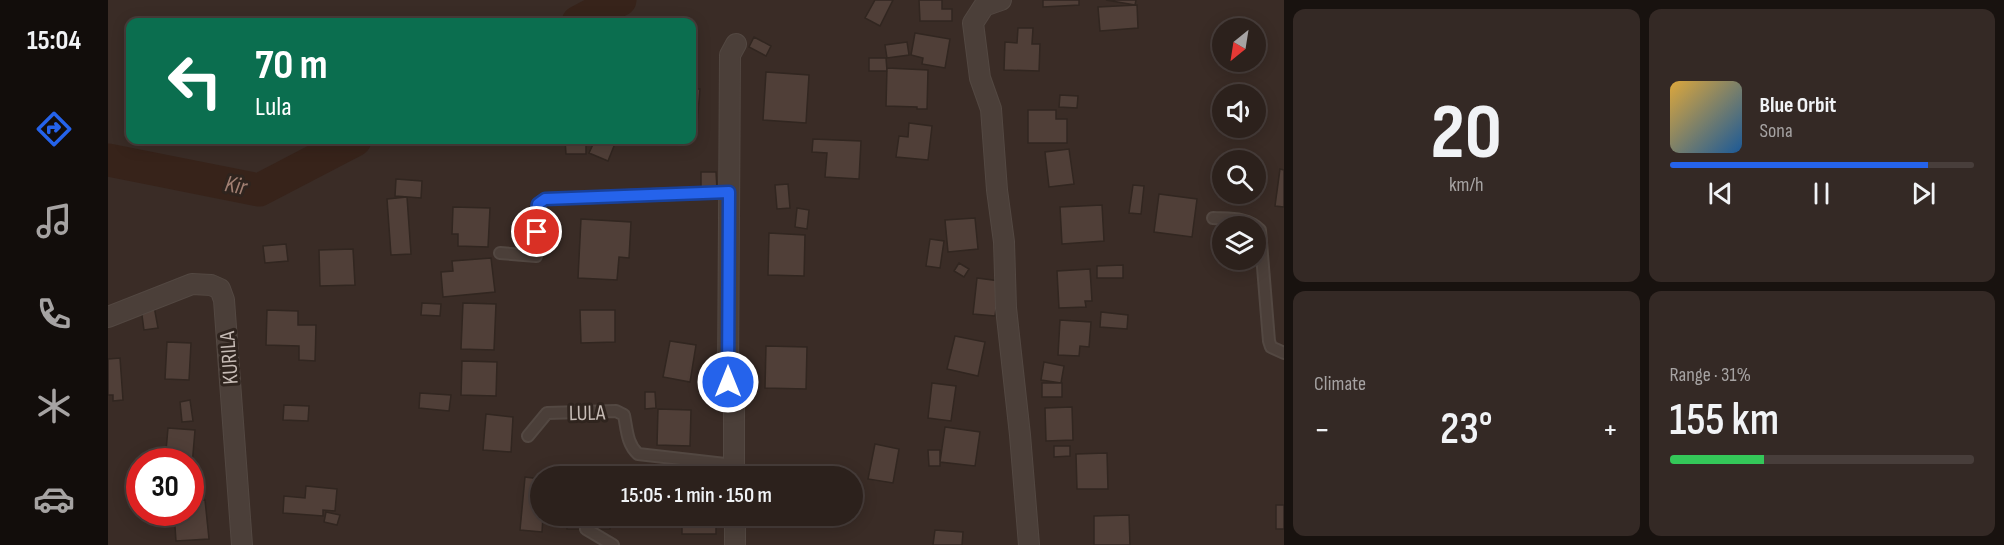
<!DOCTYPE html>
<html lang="en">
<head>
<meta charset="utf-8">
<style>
  body { margin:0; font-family:"Sofia Sans Condensed",sans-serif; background:#342925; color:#f1f3f6; height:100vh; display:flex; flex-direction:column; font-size:22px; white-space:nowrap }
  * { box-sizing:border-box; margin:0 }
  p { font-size:20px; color:#a6a3a3 }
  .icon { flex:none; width:33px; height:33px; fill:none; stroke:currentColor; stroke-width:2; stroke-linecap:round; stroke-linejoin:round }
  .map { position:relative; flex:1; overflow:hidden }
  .details { display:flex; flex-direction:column; gap:9px; padding:9px; background:#18120f; width:720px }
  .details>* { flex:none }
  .hud { position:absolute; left:18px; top:18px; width:570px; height:126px; border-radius:12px; box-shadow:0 3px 15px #0003,0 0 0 2px #483e3b; background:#0b6e4f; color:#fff; overflow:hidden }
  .needle { width:39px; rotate:210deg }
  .controls { position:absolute; left:1104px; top:18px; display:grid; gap:12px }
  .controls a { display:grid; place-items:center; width:54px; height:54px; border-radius:50%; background:#2c211c; box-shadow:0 3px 15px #0003,0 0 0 2px #483e3b; font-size:30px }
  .speed { position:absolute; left:18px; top:448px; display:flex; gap:12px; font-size:30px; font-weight:700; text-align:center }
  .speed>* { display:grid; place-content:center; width:78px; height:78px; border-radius:50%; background:#2c211c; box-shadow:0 3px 15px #0003,0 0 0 2px #483e3b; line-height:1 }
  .speed .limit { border:9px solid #d22; background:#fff; color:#111 }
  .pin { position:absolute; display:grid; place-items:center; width:51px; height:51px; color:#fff; margin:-26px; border:3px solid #fff; border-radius:50%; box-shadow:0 2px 6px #0007 }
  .me { position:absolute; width:66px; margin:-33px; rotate:0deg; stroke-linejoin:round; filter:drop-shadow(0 0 4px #0008) }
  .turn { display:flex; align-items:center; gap:21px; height:126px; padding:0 30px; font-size:27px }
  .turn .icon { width:78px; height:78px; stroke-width:2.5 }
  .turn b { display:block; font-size:42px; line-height:51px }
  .big { font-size:45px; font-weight:600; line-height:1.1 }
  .details .tile { flex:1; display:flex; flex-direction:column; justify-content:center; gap:9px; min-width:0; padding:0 21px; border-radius:12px; background:#342925 }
  .details .dial { align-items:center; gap:0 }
  .dial b { font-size:78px; line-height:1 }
  .song { display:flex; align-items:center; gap:18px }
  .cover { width:72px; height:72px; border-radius:9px; background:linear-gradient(135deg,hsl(40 70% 55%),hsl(210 70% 35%)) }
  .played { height:6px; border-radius:3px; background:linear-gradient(90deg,#2563eb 85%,#483e3b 85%) }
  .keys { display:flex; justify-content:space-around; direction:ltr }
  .heat { display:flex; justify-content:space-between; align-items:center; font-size:33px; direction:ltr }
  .charge { height:9px; border-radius:4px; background:linear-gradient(90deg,#34c759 31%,#483e3b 0) }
  .details .tiles { flex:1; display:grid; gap:9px; grid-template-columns:repeat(2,1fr) }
  .trip { position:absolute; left:422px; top:466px; width:333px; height:60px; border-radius:30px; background:#2c211c; box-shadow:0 3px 15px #0003,0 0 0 2px #483e3b; font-weight:600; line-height:60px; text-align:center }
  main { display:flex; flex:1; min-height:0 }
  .tabs { display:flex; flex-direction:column; width:108px; justify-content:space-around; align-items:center; background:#120d0b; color:#a6a3a3 }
  .tabs .icon { width:42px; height:42px }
  .tabs .current { color:#2563eb }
  .tabs b { font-size:27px; color:#f1f3f6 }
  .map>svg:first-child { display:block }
</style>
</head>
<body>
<main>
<nav class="tabs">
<b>15:04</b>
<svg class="icon current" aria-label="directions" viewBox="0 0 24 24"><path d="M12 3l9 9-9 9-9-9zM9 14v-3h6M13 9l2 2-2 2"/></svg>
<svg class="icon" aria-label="music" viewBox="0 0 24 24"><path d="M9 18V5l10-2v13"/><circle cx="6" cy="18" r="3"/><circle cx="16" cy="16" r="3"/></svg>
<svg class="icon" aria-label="phone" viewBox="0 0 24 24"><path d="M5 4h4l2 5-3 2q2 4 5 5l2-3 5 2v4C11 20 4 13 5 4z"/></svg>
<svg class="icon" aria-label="climate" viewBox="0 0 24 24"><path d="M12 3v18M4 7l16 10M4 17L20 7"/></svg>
<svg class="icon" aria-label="car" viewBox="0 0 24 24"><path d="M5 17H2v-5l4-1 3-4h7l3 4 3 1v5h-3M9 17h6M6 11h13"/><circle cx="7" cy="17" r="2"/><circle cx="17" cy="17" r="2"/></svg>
</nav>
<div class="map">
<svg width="1176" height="545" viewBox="0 0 1176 545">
  <rect width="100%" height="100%" fill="#3a2c26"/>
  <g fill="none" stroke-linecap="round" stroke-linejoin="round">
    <path stroke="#37231a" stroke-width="33" d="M470 22 512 0
      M0 160 151 190 247 140"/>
  </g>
  <path fill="#503f38" stroke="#312620" stroke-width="1.5" d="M767 0H785L772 26 757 18Z
    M811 0H834V9H844V21H812Z
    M935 0H971V5L935 7Z
    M998 0H1028L1027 5Z
    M1029 5 1030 28 992 31 990 7Z
    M910 28H925L924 44H932L931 71 896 70 897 42 909 43Z
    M807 33 842 39 837 68 814 64 815 58 803 55Z
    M646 37 663 46 658 56 641 47Z
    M799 42 801 55 779 58 777 45Z
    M761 58H778L779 71H761Z
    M779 68 820 70 819 109H809V107L778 106Z
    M658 72 701 75 698 123 655 120Z
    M584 89H592L589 124 584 123Z
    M952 95 970 96 969 108 951 107Z
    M920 110H948V119H959V143H920Z
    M801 123 824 126 820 160 788 157 791 136 800 137Z
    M705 139 753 141 751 179 717 177 719 153 704 152Z
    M457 140H478V154H458Z
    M487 140 508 141 500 161 481 153Z
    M961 149 966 184 941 187 937 152Z
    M1172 169 1176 170V207L1167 206Z
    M593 172H608L609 189H593Z
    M288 179 314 181 313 198 287 196Z
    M680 184 682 208 669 209 667 185Z
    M1025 185 1036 186 1033 214 1021 213Z
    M1051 194 1089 199 1084 237 1046 232Z
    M299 197 303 254 283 255 279 199Z
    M994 205 996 241 954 244 952 207Z
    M345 207 382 208 380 247 350 246V234H344Z
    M689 208 701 210 699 229 687 227Z
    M867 218 870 249 840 252 837 220Z
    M473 219 523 222 521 258 511 257 509 280 470 278Z
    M661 233 697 235 696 276 660 275Z
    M822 239 836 241 832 268 818 266Z
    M178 244 180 261 157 263 155 246Z
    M245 249 247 285 212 286 211 250Z
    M383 258 387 292 335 297 333 272 345 271 344 261Z
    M851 263 861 269 856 277 846 271Z
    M1015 265V278H989V266Z
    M982 269 984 301H977L978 307 951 308 949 271Z
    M869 278 892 281 887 316 865 314Z
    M314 303 333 304 332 316 313 315Z
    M355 303 388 304 386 350 353 349Z
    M46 306 50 328 36 330 33 308Z
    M159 310 190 311V325H208L207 361 191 360V346L158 345Z
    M472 310H507V342L473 343Z
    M993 312 1020 315 1019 329 992 327Z
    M952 320 983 322 981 347 972 346 971 356 950 355Z
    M847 336 877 342 870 376 839 369Z
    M562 341 588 345 582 382 555 377Z
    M59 342 83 343 81 380 57 379Z
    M658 346 699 347 698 389 657 388Z
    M12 358 15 400 5 401V395H0V359Z
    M354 361 389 362 388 396 353 395Z
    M936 362 956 366 953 383 933 380Z
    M824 383 848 386 843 421 820 418Z
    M934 383H954V397H934Z
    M537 392H547L548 408 537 409Z
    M312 393 343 395 341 411 311 408Z
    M82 400 85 421 74 422 72 402Z
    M176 405 201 406 200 421 175 420Z
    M964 407 965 440 938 441 937 408Z
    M550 409 583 410 582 446 549 445Z
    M378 414 405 417 403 452 375 450Z
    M837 427 872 432 867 466 832 462Z
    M60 428 87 430 84 466 82 462H57Z
    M767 444 791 449 785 483 760 479Z
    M946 446H962V456L946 457Z
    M820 450H832V466H821Z
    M999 453 1000 489H969L968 454Z
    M716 466 736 469 735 477H714Z
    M417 477 432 479V516H435L434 532 412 530Z
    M198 486 229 489 227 511 215 510V516L175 513 176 496 197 498Z
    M97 500 101 539 68 541 66 513H82V501Z
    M1168 505H1176V529H1168Z
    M218 512 232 515 229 525 216 522Z
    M1021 515 1022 545H986V516Z
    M459 516H502V529H459Z
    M574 516H608V534H574Z
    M827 530 855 532 854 545H825Z"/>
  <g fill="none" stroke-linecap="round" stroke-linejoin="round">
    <defs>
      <path id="service" d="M1105 218C1122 219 1139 217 1152 230L1161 341 1163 347 1176 353
        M392 253 428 256C433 239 427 222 430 204L437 199 621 192
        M420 436 439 413 508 411 516 415C519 430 519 444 530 454L626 465
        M478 529 505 545"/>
      <path id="minor" d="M893 0 876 6 865 23 872 78 883 109 889 190 896 242 898 308 912 435 921 545
        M0 317 84 284 103 285 112 289 116 300 134 545
        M626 477V405L620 382 622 55 628 44
        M627 516V545"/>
    </defs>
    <use href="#service" stroke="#534842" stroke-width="14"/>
    <use href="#minor" stroke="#534842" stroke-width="22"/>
    <use href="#service" stroke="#4b3f39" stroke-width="10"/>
    <use href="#minor" stroke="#4b3f39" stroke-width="20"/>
  </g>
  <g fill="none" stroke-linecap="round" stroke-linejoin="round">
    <defs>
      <path id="route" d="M429 232 428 217 430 204 437 199 621 192 620 382"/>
    </defs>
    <use href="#route" stroke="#184099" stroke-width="15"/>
    <use href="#route" stroke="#2563eb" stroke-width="10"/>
  </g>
  <g text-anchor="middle" stroke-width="6" stroke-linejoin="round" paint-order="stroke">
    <g font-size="22" fill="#c6bbb5" stroke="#2f241e">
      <text transform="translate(120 358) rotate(-94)" y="8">KURILA</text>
      <text transform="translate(479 412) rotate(-1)" y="8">LULA</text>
    </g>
    <g font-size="24" font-style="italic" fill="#a17f72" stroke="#2f241e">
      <text transform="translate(128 185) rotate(11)" y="8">Kir</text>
    </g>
  </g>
</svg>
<div class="controls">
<a><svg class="needle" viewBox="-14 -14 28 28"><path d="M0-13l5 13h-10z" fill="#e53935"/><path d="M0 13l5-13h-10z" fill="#a6a3a3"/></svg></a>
<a><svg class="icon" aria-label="sound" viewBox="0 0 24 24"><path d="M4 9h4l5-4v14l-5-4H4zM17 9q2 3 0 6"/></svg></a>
<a><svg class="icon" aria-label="search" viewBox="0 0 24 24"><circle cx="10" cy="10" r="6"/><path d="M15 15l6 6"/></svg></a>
<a><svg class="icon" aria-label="layers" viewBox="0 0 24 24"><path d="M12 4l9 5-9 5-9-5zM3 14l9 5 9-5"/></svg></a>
</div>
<div class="speed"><div class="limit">30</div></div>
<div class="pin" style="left:429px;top:232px;background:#d93025"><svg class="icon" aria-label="arrive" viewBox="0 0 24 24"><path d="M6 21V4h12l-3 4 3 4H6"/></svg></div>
<svg class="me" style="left:620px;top:382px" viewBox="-20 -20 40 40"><circle r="17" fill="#2563eb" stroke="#fff" stroke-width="3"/><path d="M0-11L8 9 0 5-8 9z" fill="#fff"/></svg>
<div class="trip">15:05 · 1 min · 150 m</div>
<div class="hud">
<div class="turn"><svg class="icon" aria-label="left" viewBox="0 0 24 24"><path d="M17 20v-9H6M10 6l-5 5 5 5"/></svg><div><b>70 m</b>Lula</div></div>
</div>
</div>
<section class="details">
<div class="tiles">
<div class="tile dial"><b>20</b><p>km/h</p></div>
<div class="tile">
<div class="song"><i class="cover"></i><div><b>Blue Orbit</b><p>Sona</p></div></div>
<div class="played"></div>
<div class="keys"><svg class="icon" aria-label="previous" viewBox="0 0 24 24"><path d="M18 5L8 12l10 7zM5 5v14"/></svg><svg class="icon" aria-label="pause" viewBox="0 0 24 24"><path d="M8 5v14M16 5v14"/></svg><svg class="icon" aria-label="next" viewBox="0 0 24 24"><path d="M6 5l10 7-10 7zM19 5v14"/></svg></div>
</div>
<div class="tile"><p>Climate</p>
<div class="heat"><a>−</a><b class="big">23°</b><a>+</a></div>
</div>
<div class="tile"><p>Range · 31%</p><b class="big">155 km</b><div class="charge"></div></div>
</div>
</section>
</main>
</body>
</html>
